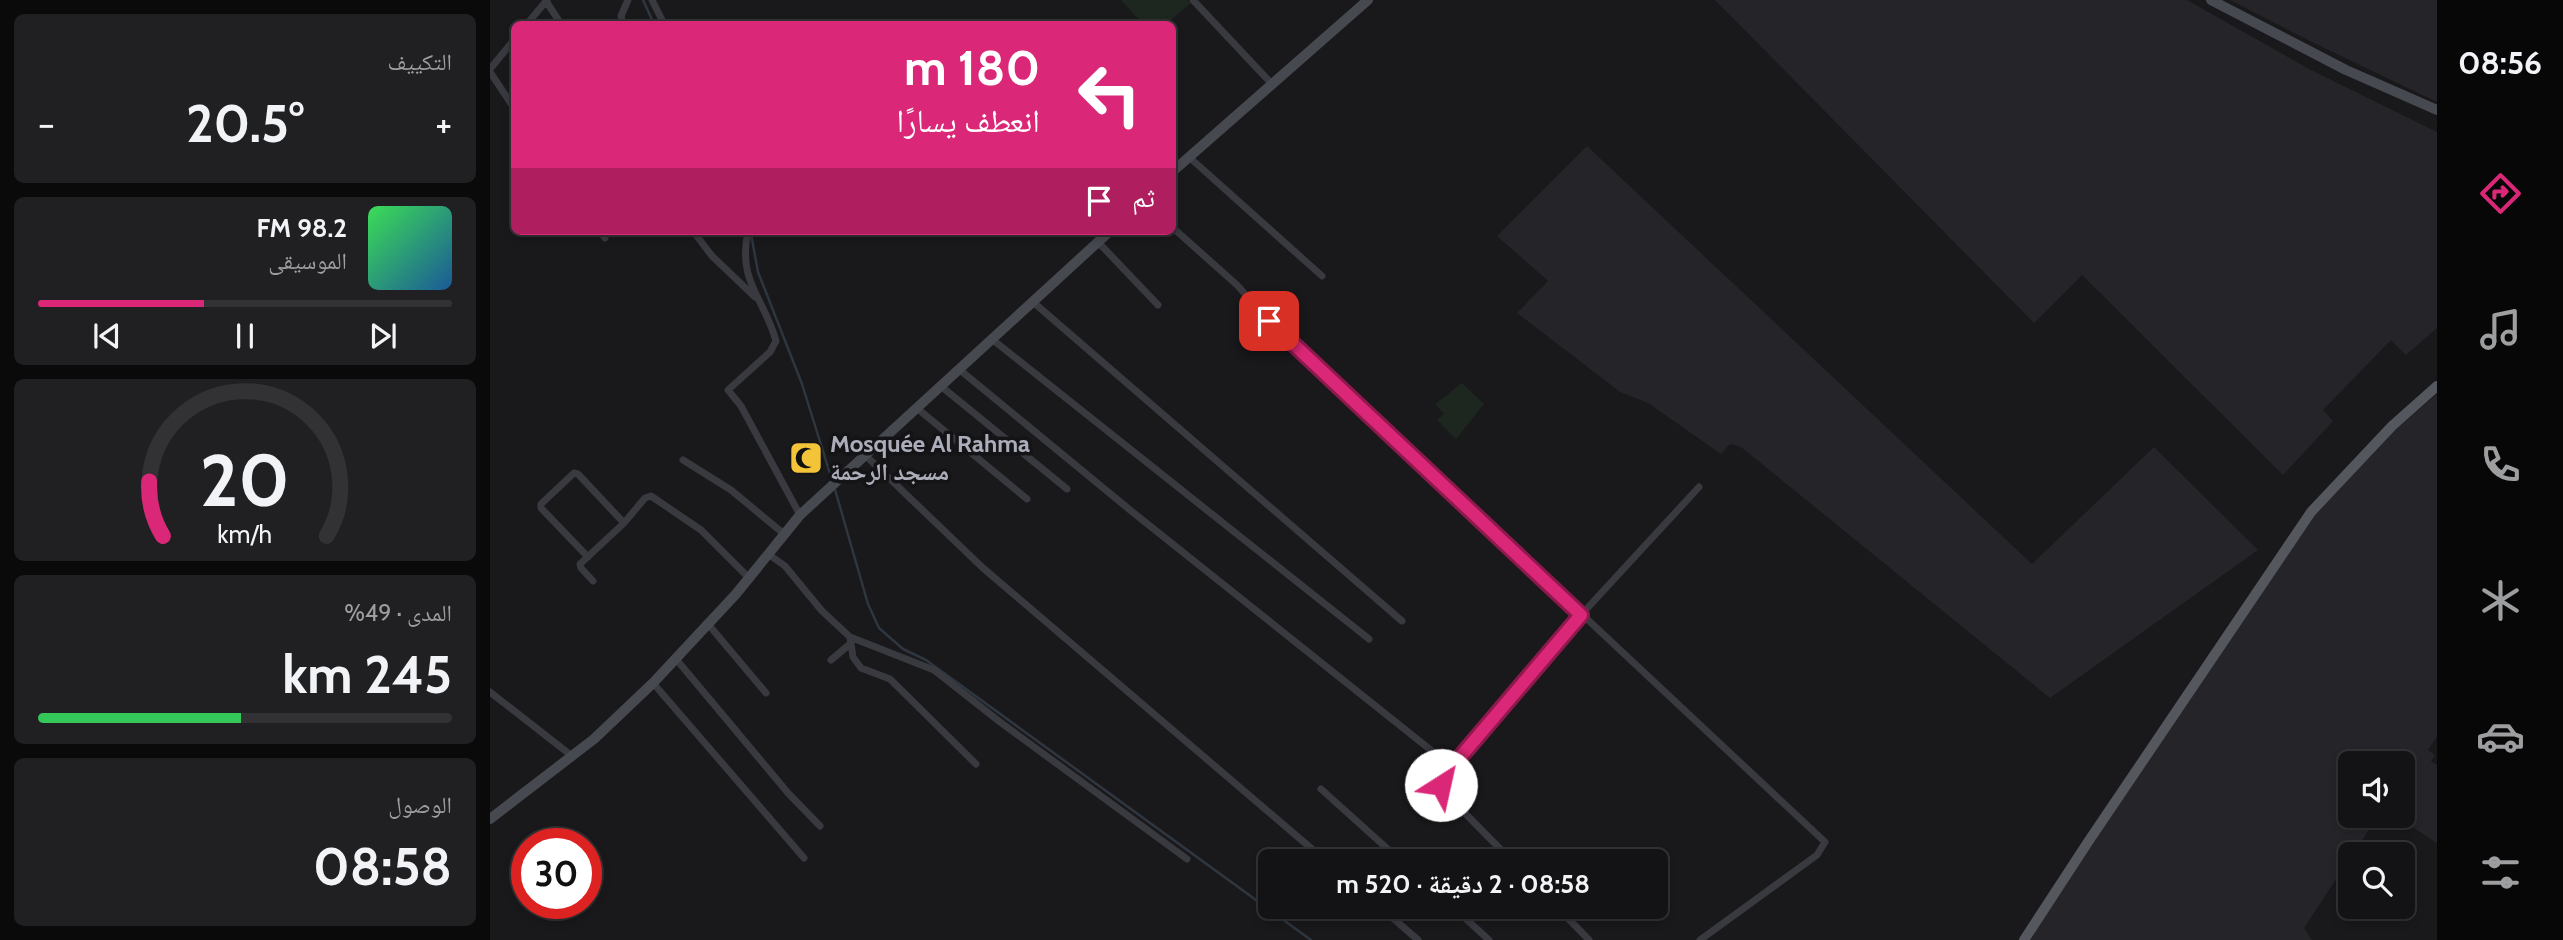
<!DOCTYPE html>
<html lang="ar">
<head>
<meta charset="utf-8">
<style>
  body { margin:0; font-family:Cabin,"Noto Naskh Arabic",sans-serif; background:#202022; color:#f1f3f6; direction:rtl; height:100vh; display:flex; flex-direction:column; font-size:26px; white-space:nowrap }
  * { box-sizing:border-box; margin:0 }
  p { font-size:23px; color:#9d9ea0 }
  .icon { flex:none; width:38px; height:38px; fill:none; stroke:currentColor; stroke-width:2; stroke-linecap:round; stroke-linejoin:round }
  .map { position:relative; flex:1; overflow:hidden; direction:ltr }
  .panel { display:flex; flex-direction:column; gap:14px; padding:14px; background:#0a0a0b; width:490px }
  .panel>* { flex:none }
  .top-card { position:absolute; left:21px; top:21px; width:665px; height:214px; border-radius:10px; box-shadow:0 4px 10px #0003,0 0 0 2px #323234; direction:rtl; background:#db2777; color:#fff; overflow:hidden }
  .buttons { position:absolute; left:1848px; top:751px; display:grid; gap:14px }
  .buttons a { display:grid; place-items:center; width:77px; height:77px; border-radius:10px; background:#131214; box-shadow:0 4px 10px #0003,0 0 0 2px #323234; font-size:35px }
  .speed { position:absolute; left:21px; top:828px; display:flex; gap:14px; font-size:35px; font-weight:700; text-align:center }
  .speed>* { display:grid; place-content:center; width:91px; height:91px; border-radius:50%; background:#131214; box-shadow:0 4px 10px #0003,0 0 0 2px #323234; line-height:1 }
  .speed .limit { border:10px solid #d22; background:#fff; color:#111 }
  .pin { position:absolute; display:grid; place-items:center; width:60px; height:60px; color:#fff; margin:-30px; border-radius:14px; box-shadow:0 4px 10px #0006 }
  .me { position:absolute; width:77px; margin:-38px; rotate:35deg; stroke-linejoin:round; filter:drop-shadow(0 0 5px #0008) }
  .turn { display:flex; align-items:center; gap:24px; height:147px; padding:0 21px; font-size:32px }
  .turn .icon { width:91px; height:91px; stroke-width:2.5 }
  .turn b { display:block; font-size:49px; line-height:60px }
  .then { display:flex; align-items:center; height:66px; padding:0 21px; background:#0003; gap:14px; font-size:26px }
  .big { font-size:52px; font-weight:800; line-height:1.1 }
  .panel .tile { flex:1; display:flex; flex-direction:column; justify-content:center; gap:10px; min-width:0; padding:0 24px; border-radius:10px; background:#202022 }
  .panel .dial { align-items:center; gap:0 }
  .dial svg { height:182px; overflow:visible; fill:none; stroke:#323234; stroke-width:7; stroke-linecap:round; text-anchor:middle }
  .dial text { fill:#f1f3f6; stroke:none }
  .song { display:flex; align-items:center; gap:21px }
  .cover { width:84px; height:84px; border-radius:10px; background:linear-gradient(135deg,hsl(130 70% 55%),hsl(210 70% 35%)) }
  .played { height:7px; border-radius:4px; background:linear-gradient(90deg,#db2777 40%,#323234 40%) }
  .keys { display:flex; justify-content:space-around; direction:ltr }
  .heat { display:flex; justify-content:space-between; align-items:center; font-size:38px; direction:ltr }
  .charge { height:10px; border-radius:5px; background:linear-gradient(90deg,#34c759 49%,#323234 0) }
  .trip { position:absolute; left:768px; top:849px; width:410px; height:70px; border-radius:10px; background:#131214; box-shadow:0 4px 10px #0003,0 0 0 2px #323234; font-weight:800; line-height:70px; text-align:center; direction:rtl }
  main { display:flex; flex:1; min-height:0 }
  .tabs { display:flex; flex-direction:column; width:126px; justify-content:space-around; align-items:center; background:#080708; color:#9d9ea0 }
  .tabs .icon { width:49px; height:49px }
  .tabs .active { color:#db2777 }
  .tabs b { font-size:32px; color:#f1f3f6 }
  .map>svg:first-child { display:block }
</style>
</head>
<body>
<main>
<nav class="tabs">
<b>08:56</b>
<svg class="icon active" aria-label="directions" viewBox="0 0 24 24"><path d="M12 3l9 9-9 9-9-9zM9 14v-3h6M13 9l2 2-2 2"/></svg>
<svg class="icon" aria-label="music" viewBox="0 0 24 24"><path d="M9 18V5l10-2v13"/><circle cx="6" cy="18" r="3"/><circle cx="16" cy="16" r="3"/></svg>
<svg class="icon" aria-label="phone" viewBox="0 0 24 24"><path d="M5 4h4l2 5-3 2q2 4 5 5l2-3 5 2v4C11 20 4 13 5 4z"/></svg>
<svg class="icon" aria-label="climate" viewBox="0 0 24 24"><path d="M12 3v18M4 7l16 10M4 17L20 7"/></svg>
<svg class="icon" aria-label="car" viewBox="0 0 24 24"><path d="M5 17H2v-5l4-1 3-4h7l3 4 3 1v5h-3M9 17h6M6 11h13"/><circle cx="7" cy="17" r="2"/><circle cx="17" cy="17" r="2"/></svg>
<svg class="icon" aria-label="filters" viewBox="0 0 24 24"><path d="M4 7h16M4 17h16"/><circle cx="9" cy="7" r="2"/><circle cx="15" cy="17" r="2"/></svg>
</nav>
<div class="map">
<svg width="1947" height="940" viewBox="0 0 1947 940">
  <rect width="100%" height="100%" fill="#19181b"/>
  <path fill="#252428" d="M1225 0H1697L1821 70 1947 132V328L1916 355 1901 340 1833 410 1843 421 1793 475 1592 275 1544 323Z
    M1740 0H1947V102L1822 42Z
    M1097 146 1542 564 1664 447 1768 550 1560 698 1251 447 1240 444 1231 454 1158 403 1130 392 1027 313 1058 281 1007 236Z
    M1947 394V736L1938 750 1945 755 1941 761 1947 765V843L1905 816H1913V763H1860V816H1888L1863 854H1860V858L1814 928 1822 940H1534L1821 512 1878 453Z"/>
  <path fill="#1e2620" d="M631 0H697L701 3 676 24H653Z
    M972 383 994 404 966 439 947 420 954 414 945 404Z"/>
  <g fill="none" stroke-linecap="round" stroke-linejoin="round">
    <path stroke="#2e363f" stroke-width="2.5" d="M153 0 164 24
      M261 234 268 272 312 384 342 480
      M344 486 378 604 389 628 413 649 436 660 821 940"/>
    <path stroke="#393a40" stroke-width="7" d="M162 0 174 24
      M703 0 782 84
      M56 1 71 24
      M37 24 57 0
      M133 24 131 16 138 0
      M0 69 24 40
      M0 72 24 108
      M699 157 832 276
      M682 227 747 285 779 321 1335 842 1327 855 1210 940
      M110 231 115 238
      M203 231 222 256 265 297
      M258 231C247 282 274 297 286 341L280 352 238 390 251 406 310 515
      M608 242 668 305
      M543 302 912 621
      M503 340 879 639
      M470 370 640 510 962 767
      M452 387 577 489
      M428 409 537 499
      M375 455 493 568 836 861
      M193 460 241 490 294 534
      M278 554 295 566 332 611 360 637 444 670 510 722 697 859
      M98 557 51 508V504L84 473 88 474 134 523
      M103 581 91 568 90 564 134 523 155 498 161 496 211 530 259 578
      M218 624 276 693
      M360 637 363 657 371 668 400 679 486 764
      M186 659 298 793 330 826
      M341 660 360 644
      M163 683 314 858
      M0 692 82 756
      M831 789 911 861
      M1022 861 961 799 951 785 955 775 1091 615 1209 487
      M889 906 928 940
      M962 906 999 940
      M1066 906 1099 940"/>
    <path stroke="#474950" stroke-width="10" d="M1721 0 1856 70 1947 110
      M682 172 878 0
      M0 819 104 739 163 683 246 594 310 515 620 231"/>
    <path stroke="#55575f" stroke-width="10" d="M1534 940 1598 842 1821 512 1902 426 1947 386"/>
  </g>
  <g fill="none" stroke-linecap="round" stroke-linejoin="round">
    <defs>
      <path id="route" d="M779 321 1091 615 955 775 951 785"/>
    </defs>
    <use href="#route" stroke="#8e194d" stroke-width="18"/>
    <use href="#route" stroke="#db2777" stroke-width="12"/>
  </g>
  <defs>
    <symbol id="mosque-square" viewBox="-11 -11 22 22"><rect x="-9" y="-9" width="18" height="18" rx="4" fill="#f4c438" stroke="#141316"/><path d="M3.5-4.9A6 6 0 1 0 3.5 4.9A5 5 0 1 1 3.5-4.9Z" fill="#111"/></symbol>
  </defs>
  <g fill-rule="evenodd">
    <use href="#mosque-square" x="297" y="439" width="38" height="38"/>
  </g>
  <g text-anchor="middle" stroke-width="7" stroke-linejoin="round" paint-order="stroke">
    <g font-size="24" font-weight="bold" fill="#abaeba" stroke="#141316" text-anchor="start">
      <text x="340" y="452">Mosquée Al Rahma<tspan x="340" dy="28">مسجد الرحمة</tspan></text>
    </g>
  </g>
</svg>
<div class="buttons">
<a><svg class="icon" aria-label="sound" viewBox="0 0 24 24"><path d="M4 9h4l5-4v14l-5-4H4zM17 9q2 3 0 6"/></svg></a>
<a><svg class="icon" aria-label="search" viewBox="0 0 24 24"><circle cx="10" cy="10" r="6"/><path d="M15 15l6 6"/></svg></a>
</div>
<div class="speed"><div class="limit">30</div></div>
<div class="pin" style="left:779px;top:321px;background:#d93025"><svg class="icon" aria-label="arrive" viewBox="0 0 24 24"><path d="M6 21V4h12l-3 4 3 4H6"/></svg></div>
<svg class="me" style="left:951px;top:785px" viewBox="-20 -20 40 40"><circle r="19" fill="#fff"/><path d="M0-13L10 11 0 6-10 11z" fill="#db2777"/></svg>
<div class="trip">08:58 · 2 دقيقة · 520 m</div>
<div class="top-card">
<div class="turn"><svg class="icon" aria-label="left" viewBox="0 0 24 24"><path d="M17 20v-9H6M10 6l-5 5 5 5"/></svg><div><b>180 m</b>انعطف يسارًا</div></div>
<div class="then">ثم<svg class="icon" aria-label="arrive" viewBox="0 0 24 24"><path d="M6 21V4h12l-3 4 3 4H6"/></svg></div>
</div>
</div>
<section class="panel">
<div class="tile"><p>التكييف</p>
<div class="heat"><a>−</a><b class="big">20.5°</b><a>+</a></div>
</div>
<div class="tile">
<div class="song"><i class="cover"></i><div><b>98.2 FM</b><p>الموسيقى</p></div></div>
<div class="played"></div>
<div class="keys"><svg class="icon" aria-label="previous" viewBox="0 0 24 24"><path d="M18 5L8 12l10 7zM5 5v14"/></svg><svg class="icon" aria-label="pause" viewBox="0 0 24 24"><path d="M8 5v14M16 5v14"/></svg><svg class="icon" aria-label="next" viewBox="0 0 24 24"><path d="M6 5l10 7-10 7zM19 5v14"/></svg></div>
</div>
<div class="tile dial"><svg viewBox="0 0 100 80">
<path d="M14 69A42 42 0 1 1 86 69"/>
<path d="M14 69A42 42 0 0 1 8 45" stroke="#db2777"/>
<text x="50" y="56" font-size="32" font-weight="700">20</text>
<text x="50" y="72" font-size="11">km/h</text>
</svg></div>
<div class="tile"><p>المدى · 49%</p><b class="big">245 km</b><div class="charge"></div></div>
<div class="tile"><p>الوصول</p><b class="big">08:58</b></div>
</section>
</main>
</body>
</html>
